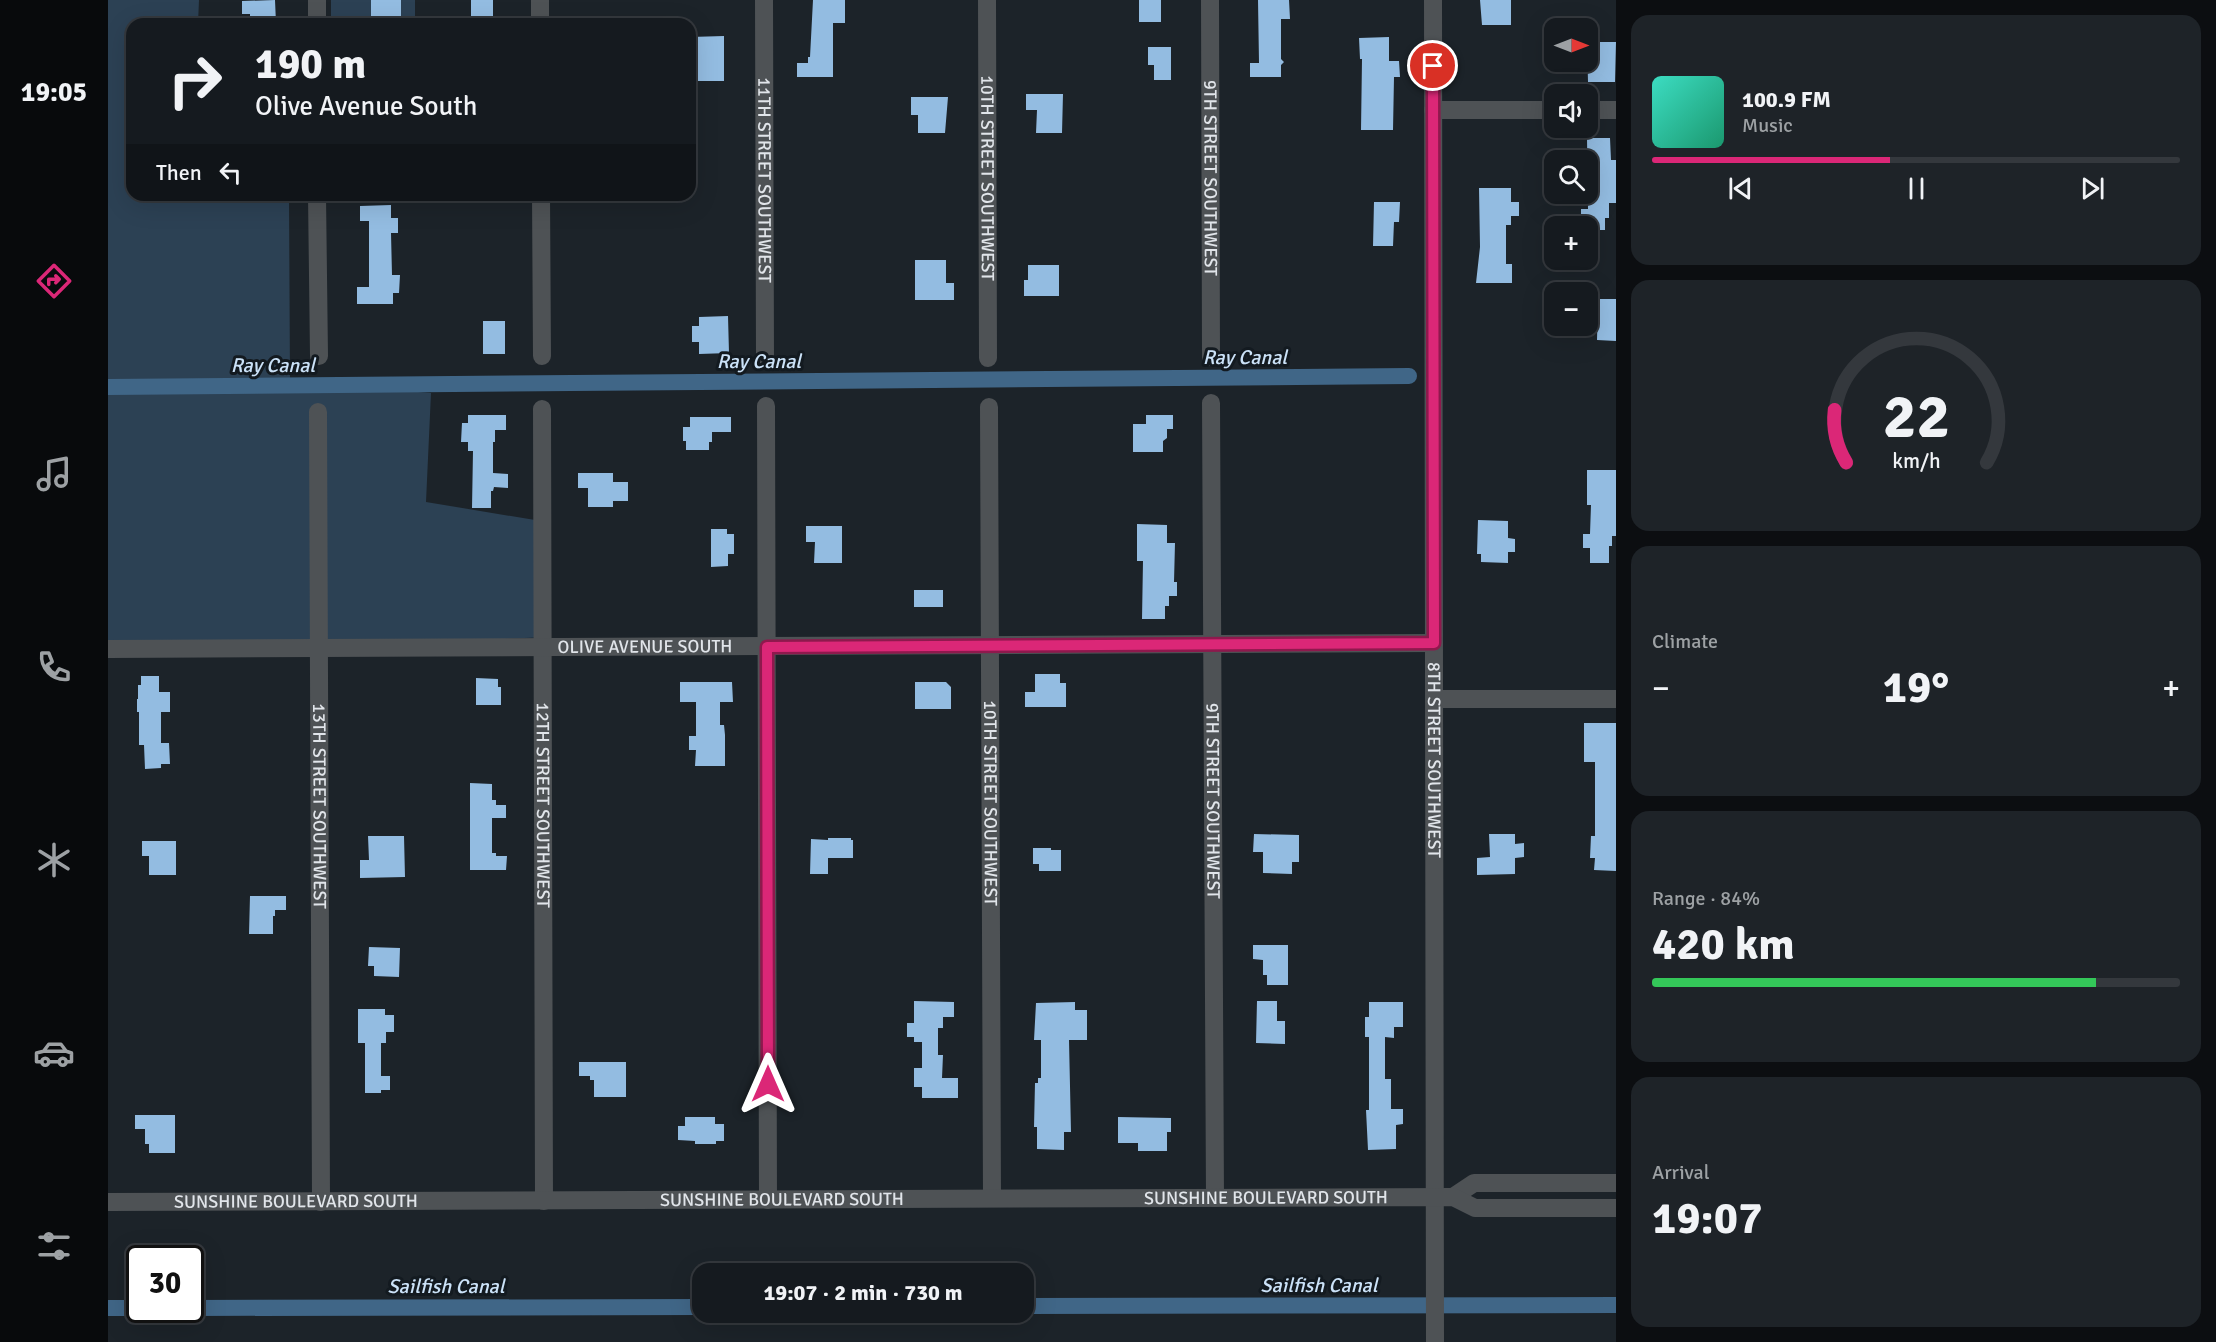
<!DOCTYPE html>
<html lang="en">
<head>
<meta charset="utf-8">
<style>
  body { margin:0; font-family:Signika,sans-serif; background:#1e2328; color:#f1f3f6; height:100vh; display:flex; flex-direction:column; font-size:22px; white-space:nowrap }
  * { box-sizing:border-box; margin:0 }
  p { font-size:20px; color:#9da1a4 }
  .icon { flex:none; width:33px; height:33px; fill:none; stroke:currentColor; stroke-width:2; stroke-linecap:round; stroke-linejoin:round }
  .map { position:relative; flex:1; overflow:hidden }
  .panel { display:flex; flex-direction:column; gap:15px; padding:15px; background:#0c0e11; width:600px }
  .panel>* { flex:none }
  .banner { position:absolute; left:18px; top:18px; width:570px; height:183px; border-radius:18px; box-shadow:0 6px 24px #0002,0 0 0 2px #34383d; background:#151a1f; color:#f1f3f6; overflow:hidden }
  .needle { width:39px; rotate:90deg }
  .fabs { position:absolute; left:1436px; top:18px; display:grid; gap:12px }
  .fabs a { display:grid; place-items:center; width:54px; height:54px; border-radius:12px; background:#151a1f; box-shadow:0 6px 24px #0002,0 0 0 2px #34383d; font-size:30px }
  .speed { position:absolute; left:18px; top:1245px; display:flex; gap:12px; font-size:30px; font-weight:700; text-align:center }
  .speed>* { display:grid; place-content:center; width:78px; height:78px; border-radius:50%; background:#151a1f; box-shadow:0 6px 24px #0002,0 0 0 2px #34383d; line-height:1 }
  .speed .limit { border:3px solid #111; border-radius:9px; background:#fff; color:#111 }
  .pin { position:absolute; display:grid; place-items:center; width:51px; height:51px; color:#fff; margin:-26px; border:3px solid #fff; border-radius:50%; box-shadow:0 2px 6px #0007 }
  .me { position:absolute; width:66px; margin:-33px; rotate:0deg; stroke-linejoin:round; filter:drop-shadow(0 0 4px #0008) }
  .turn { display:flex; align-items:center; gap:21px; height:126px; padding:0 30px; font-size:27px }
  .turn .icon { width:78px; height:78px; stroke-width:2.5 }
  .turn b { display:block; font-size:42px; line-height:51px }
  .then { display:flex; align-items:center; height:57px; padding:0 30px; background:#0003; gap:12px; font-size:22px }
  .big { font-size:45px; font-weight:800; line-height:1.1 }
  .panel .widget { flex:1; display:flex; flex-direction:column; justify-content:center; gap:9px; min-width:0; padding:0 21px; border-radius:18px; background:#1e2328 }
  .panel .dial { align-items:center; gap:0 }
  .dial svg { height:156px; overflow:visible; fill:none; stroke:#34383d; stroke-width:7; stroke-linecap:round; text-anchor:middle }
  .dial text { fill:#f1f3f6; stroke:none }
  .song { display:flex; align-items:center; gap:18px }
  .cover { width:72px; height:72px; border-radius:9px; background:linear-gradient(135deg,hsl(170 70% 55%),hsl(160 70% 35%)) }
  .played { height:6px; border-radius:3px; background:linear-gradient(90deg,#db2777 45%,#34383d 45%) }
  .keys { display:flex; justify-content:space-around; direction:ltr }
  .heat { display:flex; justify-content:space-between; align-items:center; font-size:33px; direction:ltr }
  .charge { height:9px; border-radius:4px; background:linear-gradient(90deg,#34c759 84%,#34383d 0) }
  .trip { position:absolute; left:584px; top:1263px; width:342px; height:60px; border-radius:18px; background:#151a1f; box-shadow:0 6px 24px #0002,0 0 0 2px #34383d; font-weight:800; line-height:60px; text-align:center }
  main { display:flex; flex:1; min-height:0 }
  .tabs { display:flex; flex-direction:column; width:108px; justify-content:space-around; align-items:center; background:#080a0c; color:#9da1a4 }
  .tabs .icon { width:42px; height:42px }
  .tabs .current { color:#db2777 }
  .tabs b { font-size:27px; color:#f1f3f6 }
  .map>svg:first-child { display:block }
</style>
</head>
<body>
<main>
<nav class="tabs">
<b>19:05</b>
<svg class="icon current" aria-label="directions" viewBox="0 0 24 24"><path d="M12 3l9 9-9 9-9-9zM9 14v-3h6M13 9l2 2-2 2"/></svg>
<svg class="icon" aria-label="music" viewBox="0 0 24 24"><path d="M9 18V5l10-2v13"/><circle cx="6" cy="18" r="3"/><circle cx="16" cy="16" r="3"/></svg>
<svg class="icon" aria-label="phone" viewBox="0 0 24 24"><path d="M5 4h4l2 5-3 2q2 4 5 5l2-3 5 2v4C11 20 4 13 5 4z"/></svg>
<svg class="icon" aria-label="climate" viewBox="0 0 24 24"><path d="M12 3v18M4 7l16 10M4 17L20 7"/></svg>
<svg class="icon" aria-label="car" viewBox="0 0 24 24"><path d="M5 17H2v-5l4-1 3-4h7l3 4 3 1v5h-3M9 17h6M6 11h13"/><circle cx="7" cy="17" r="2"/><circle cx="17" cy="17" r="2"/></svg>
<svg class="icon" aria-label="filters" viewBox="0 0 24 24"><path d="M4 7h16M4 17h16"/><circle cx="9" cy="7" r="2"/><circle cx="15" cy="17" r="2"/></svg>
</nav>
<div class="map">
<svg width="1508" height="1342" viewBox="0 0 1508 1342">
  <rect width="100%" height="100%" fill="#1c2329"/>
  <path fill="#2c4154" d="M0 0H91L90 24H24V195H181L182 382 323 393 318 502 439 522 440 637 0 656Z
    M223 0H307V24H223Z"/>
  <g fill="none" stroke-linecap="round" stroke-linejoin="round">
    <path stroke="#406687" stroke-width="16" d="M0 387 1301 376
      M915 1306 1508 1305
      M0 1308H32
      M82 1308 594 1307"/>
  </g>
  <path fill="#93bce1" d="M167 0 168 23H142V14H134V1Z
    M263 0H293V24H267V16H263Z
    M363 0H385V17L381 22H363Z
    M705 0H737V23H725V77H689V63H700V57H702Z
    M1031 0H1053V22H1031Z
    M1150 0H1181L1182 19H1173V59L1176 62 1173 65V77H1142V63H1151Z
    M1372 0H1403V25H1374Z
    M616 36V81H582V37Z
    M1281 37V61H1291L1292 77H1286L1285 130H1253L1254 59H1252L1251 38Z
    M1479 42H1508L1507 82H1480Z
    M1040 47H1063V80H1046V65H1040Z
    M918 94H955L954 133H928L929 110H918Z
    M803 97H840L837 133H810V115H803Z
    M1479 138H1502L1503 160H1508V203H1501V218H1497V230H1479V226H1473V209H1480Z
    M1371 188H1403V202H1411V216H1403V225H1398V264H1404V283H1368L1372 247Z
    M1266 202H1292L1291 222H1286L1285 246H1265Z
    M283 205V218H290V233H283L284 275H292L291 293H285V304H249V287H261V221H252V206Z
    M807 260H838V283H846V300H807Z
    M920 265H951V296H916V280H920Z
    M1490 299H1508V341L1489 340Z
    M620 316 621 353 591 354V342H584V326H591V317Z
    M375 321H397V354H375Z
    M360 415H398V430H387V442H385V473L400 474V488L386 487 385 491H383V508H364L365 451H360V442H353L354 423H360Z
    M1038 415H1065V429H1059V438L1055 441V452H1025V424H1038Z
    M582 417H623V432H604V442H601V450H578V441H575V427H582Z
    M1479 470H1508V536H1504V546H1501V563H1482V548H1475V534H1482L1483 505H1479Z
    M470 473H505V482H520V501H505V507H480V488H470Z
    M1370 520 1400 521V538L1407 539V552H1400V563L1373 562V554H1369Z
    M1029 524 1059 525V543H1067L1066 582H1069V596H1061V606H1057V619H1034L1035 561H1029Z
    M698 526H734V563H706L707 542H698Z
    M603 529H619V534H626V554H620V566L603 567Z
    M806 590H835V607H806Z
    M927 674H952V683H958V707H917V692H927Z
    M33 676H51V692H62V712H53V743H61L62 764H53V768L37 769 36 745H31V712H29V699H30V685H33Z
    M368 678 390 679V687H393V705H368Z
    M572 682H624L625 702H612V725H616L617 735V766H587L588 750H581V736H588V702H572Z
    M807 682H838L843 687V709H807Z
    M1476 723H1508V871L1486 870 1487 858H1482L1483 836H1487V762H1476Z
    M362 783 384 784V800H388V805H398V818H384V853H388V856H399L398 870H362Z
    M1146 834 1191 835V862H1184V874L1155 873V852H1145Z
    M1381 834H1407V844L1416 843V857L1407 858V874L1369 875V858L1382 857Z
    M260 836H296L297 877 252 878V860H261Z
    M720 838H743V840H745V858H720V874H702L703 839 720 840Z
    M34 841H68V875H41V856H34Z
    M925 848H943V850H953V871H931V864H925Z
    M142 896H178V910H167V916H165V934H141Z
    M1145 945H1180V985H1159V975H1155V960L1145 959Z
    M261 947 292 948 291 977 266 976V966H260Z
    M806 1001 846 1002V1017H835V1028H830V1055H835L834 1078H850V1098H814V1087H806V1068H814V1042H806V1037H799V1023H806Z
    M1149 1001H1169V1021H1177V1044L1148 1043Z
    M967 1002V1010H979V1040H961L963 1132H956V1150L929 1149V1127H926L927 1083H930V1078H933V1040H926L928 1003Z
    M1261 1002H1295V1027H1286V1038L1277 1037V1079H1283V1109H1295V1124L1288 1125V1149L1260 1150 1258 1110H1261V1037H1257V1017H1261Z
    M250 1009H277V1015H286V1032H278V1043H273V1076H282V1090H273V1093H257V1043H250Z
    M471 1062H518V1097H486V1080H482V1076H471Z
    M27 1115H67V1153H41V1144H37V1129H27Z
    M577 1117H607V1124H616V1141H608V1144H587V1141L570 1140V1126H577Z
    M1010 1117 1063 1118V1132H1059V1151H1030V1143H1010Z"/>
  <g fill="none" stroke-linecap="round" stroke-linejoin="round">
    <g stroke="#4e5255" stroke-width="18">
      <path d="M209 0V24"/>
      <path d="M432 0V24"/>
      <path id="s1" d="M656 0 657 359"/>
      <path id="s2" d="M879 0 880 358"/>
      <path id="s3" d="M1102 0 1103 357"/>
      <path id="s4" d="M1325 0 1327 1342"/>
      <path d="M1325 110H1446"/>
      <path d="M1479 110H1508"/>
      <path d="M209 195 211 356"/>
      <path d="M433 195 434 356"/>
      <path id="s5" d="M1103 403 1107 1198"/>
      <path d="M658 406 660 1200"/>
      <path id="s6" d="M881 407 884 1198"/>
      <path id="s7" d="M434 409 436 1201"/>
      <path id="s8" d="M210 412 213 1202"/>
      <path id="s9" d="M0 649 1326 643"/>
      <path d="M1327 699H1508"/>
      <path d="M1345 1197 1366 1183H1508"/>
      <path id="s10" d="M0 1202 1345 1197 1367 1208H1508"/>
    </g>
  </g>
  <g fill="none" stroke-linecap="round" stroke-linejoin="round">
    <defs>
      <path id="route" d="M660 1084 659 647 1326 643 1325 66"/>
    </defs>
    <use href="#route" stroke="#8e194d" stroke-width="15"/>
    <use href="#route" stroke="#db2777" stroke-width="10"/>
  </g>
  <g text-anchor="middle" stroke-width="6" stroke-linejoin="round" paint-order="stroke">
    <g font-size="18" fill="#e1e5ea" stroke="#131a20">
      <text dy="6" stroke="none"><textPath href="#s2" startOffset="178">10TH STREET SOUTHWEST</textPath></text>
      <text dy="6" stroke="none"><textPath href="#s3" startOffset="178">9TH STREET SOUTHWEST</textPath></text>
      <text dy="6" stroke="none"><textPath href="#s1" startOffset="180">11TH STREET SOUTHWEST</textPath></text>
      <text dy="6" stroke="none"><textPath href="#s9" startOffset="537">OLIVE AVENUE SOUTH</textPath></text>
      <text dy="6" stroke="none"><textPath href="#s4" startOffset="760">8TH STREET SOUTHWEST</textPath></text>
      <text dy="6" stroke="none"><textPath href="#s5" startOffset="398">9TH STREET SOUTHWEST</textPath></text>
      <text dy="6" stroke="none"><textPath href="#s6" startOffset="396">10TH STREET SOUTHWEST</textPath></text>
      <text dy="6" stroke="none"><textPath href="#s7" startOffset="396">12TH STREET SOUTHWEST</textPath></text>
      <text dy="6" stroke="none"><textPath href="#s8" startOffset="394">13TH STREET SOUTHWEST</textPath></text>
      <text dy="6" stroke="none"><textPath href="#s10" startOffset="1158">SUNSHINE BOULEVARD SOUTH</textPath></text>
      <text dy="6" stroke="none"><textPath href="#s10" startOffset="674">SUNSHINE BOULEVARD SOUTH</textPath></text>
      <text dy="6" stroke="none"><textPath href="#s10" startOffset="188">SUNSHINE BOULEVARD SOUTH</textPath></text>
    </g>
    <g font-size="20" font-style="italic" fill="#cbe2f8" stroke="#131a20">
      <text x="1137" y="364">Ray Canal</text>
      <text x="651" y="368">Ray Canal</text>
      <text x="165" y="372">Ray Canal</text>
      <text x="1211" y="1292">Sailfish Canal</text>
      <text x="338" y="1293">Sailfish Canal</text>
    </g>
  </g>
</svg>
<div class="fabs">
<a><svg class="needle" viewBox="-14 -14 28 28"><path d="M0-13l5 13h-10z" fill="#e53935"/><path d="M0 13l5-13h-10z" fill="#9da1a4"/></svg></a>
<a><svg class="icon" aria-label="sound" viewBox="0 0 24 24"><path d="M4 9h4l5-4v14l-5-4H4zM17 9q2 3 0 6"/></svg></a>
<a><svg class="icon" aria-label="search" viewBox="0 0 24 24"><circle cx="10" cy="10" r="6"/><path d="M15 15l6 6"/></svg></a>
<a>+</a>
<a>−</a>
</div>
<div class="speed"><div class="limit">30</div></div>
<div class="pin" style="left:1325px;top:66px;background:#d93025"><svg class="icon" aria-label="arrive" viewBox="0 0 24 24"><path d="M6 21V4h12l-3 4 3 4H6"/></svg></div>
<svg class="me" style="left:660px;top:1084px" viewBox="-20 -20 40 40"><path d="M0-17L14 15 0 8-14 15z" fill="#db2777" stroke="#fff" stroke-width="4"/></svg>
<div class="trip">19:07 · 2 min · 730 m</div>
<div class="banner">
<div class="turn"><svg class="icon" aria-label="right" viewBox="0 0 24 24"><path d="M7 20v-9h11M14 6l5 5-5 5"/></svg><div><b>190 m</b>Olive Avenue South</div></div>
<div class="then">Then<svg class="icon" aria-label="left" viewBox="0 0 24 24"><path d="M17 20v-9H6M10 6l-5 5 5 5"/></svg></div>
</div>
</div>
<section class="panel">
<div class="widget">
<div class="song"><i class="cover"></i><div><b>100.9 FM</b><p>Music</p></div></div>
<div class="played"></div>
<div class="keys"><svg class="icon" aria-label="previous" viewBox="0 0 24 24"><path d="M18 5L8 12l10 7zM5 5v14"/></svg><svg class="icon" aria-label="pause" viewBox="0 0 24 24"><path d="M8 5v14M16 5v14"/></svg><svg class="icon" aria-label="next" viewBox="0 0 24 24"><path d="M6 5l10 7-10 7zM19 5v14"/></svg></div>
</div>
<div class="widget dial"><svg viewBox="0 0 100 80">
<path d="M14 69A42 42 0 1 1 86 69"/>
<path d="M14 69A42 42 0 0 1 8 42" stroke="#db2777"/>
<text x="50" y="56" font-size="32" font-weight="700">22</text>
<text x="50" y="72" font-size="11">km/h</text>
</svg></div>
<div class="widget"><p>Climate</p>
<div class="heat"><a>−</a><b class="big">19°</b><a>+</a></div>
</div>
<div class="widget"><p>Range · 84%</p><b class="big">420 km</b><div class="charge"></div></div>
<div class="widget"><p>Arrival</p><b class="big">19:07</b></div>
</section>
</main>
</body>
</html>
